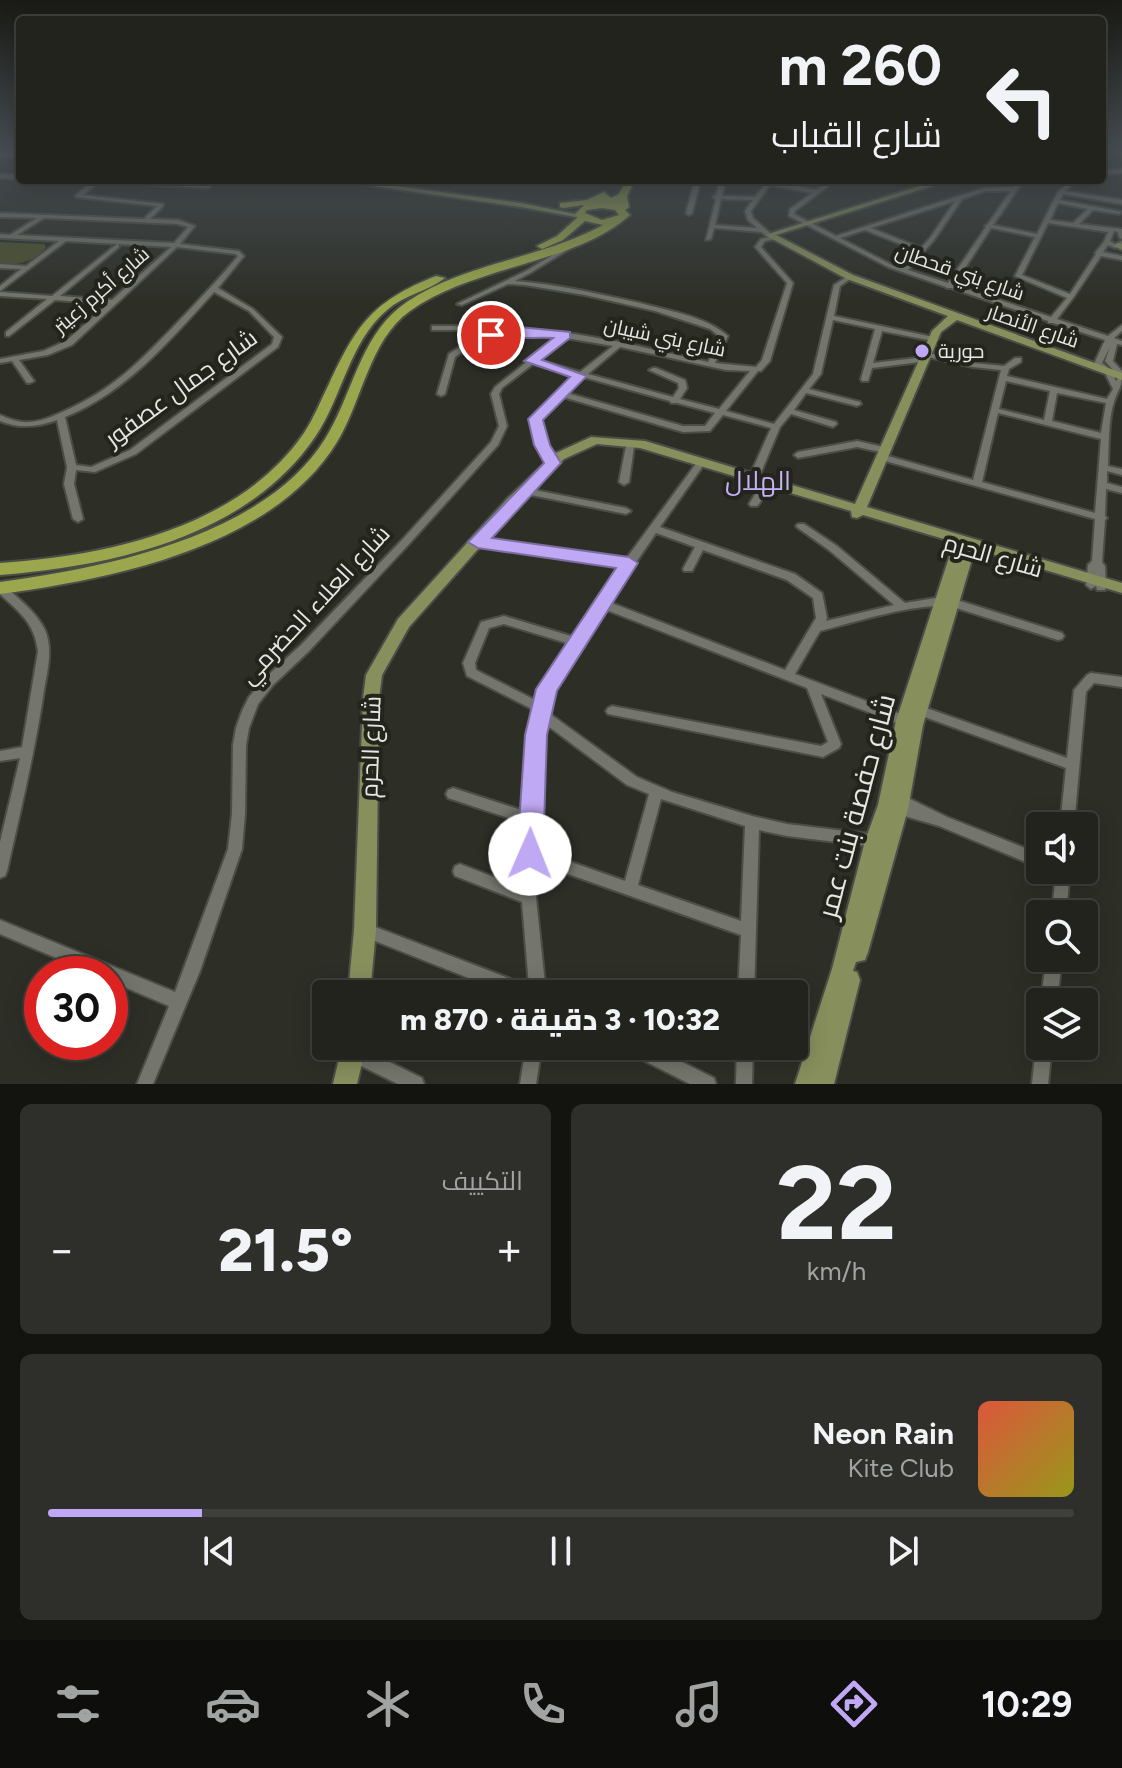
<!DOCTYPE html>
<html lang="ar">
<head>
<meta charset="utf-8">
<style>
  body { margin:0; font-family:Figtree,Cairo,sans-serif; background:#2e2f2a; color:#f1f3f6; direction:rtl; height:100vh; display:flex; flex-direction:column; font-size:30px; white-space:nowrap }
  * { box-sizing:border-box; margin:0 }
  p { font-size:26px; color:#a2a4a4 }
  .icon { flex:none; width:44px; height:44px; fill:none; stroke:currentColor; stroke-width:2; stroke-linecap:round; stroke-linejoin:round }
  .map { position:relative; height:1084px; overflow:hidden; direction:ltr }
  .panel { display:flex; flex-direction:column; gap:20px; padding:20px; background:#131310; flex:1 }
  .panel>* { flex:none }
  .guide { position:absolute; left:16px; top:16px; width:1090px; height:168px; border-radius:8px; box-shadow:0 4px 20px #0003,0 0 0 2px #3f403b; direction:rtl; background:#22231d; color:#f1f3f6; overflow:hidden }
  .controls { position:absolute; left:1026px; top:812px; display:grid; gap:16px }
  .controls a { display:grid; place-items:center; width:72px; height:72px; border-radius:8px; background:#22231d; box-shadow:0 4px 20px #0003,0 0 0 2px #3f403b; font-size:40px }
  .speed { position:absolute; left:24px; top:956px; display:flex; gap:16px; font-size:40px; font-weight:700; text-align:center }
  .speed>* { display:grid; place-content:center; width:104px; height:104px; border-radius:50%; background:#22231d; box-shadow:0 4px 20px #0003,0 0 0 2px #3f403b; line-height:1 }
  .speed .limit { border:12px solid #d22; background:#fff; color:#111 }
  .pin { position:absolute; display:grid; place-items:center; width:68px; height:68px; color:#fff; margin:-34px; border:4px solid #fff; border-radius:50%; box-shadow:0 2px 8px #0007 }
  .me { position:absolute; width:88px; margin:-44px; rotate:1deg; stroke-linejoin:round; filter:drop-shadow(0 0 6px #0008) }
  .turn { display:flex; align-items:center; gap:28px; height:168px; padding:0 32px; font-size:36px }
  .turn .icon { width:104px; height:104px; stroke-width:2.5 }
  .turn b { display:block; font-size:56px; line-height:68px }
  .big { font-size:60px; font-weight:800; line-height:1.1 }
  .panel .card { flex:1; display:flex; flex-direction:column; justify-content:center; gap:12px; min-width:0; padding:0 28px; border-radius:12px; background:#2e2f2a }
  .panel .dial { align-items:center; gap:0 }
  .dial b { font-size:104px; line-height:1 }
  .song { display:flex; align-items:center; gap:24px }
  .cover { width:96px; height:96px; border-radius:12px; background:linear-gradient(135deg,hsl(10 70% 55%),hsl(60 70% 35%)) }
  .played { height:8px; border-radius:4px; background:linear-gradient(90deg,#bfa9f4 15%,#3f403b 15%) }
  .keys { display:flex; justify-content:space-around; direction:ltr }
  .heat { display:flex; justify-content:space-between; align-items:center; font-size:44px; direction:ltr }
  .panel .tiles { flex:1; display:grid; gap:20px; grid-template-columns:1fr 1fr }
  .card:last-child { grid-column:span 2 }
  .trip { position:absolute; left:312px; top:980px; width:496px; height:80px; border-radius:8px; background:#22231d; box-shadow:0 4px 20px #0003,0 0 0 2px #3f403b; font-weight:800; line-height:80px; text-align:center; direction:rtl }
  .tab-bar { display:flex; height:128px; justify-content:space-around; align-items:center; background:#0e0e0c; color:#a2a4a4 }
  .tab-bar .icon { width:56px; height:56px }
  .tab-bar .on { color:#bfa9f4 }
  .tab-bar b { font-size:36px; color:#f1f3f6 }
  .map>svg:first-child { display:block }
</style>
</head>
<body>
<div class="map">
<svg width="1122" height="1084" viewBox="0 0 1122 1084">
  <rect width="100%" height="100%" fill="#2d2f27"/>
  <path fill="#4c522f" d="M0 242 44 244 46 247C36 262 18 265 0 264Z"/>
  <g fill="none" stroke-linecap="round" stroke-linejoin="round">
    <defs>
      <path id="street" d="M1118 151H1122V152H1118Z
        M1122 169V173L1102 174V170Z
        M0 174 20 175V179L0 178Z
        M82 180H118L210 185 211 186 208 188 99 182 83 195 163 204V206L150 219 178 220 195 226 180 244 239 251 244 256 218 288 253 309 282 337 278 347 136 454 95 472 76 470 74 484 83 519 78 522 73 519 64 484 67 467 57 420C38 427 19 429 0 421V415C10 419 19 423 30 422 44 421 58 414 71 408 117 386 141 360 176 324 197 302 218 280 238 256L235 254 177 247 72 345 48 355 19 360 34 381 30 383H27L12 361 0 363V359L43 351 66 341 108 304 55 300 9 336H6V332L47 299 0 296V292L52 296 117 244 119 245V247L60 296 112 300 171 247 66 241 0 291V286L21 269 0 268V264L26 266 59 241 0 238V234L10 235 37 218 0 217V213L144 219 157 206 76 197V195L92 182ZM44 218 178 224 188 227 174 243 17 235ZM214 292 249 311 274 337 272 344 130 450 91 467 76 465 65 417C127 392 170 340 214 292Z
        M695 180H701L692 213 689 215 686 213Z
        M720 180H726L722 196 755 197 768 180 816 190 831 180H855L831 184 795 211 794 214 836 236 984 188 1013 187 1018 180H1024L993 225 1037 234 1058 192 1072 180H1078L1065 191 1122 200V204L1063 194 1060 200 1122 212 1119 214 1093 210 1079 224 1122 229V239L1119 237 1118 232 1114 231 1110 241 1115 244 1122 241V245L1115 248 1108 245 1103 252 1122 256V260L1101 256 1073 298 1057 319 1108 336 1122 325V331L1114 338 1122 341V345L1117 344 1113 361 1122 371C1122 389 1119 387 1114 402 1108 420 1109 446 1108 466L1122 469V475L1107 471V483L1122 487V493L1106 489 1105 516 1107 518 1105 520 1102 562 1105 566 1106 587 1105 590H1097L1096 586 1091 589 1086 585 1088 565 1092 561 1095 519 878 459 877 457 881 454 973 480 1001 370 973 367 924 356V352L973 363 1004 366 1015 358H1021V362L1009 369 1007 376 1107 399 1113 389 1105 373 1094 364 1105 340 1053 323H1048V321L951 288H947L946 287 888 267 789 216 790 209 812 193 770 185 751 211 753 218 771 234V236H767L761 232 714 228 711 239 706 240 716 199 713 197 716 195ZM986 191H1011L988 224 985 226 986 227 948 283 908 270 934 240 962 199ZM721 199 753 200 745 211 748 220 757 228 715 225ZM955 201 930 238 921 248 871 228ZM1058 203 1088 209 1073 223 1050 220ZM1048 223 1108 232 1104 242 1095 253 1096 254 1070 294 1022 275ZM991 228 1035 237 1015 276 1067 298 1051 317 954 285ZM865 230 918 251 903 268 892 265 840 238ZM1110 347 1105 361 1119 377 1116 381 1111 370 1102 363ZM1006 381 1050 391 1044 420 999 409ZM1057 393 1106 403 1101 433 1052 421ZM998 413 1101 439 1095 513 982 482Z
        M773 236 775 237V239L765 241 761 247 793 283 770 361 761 371H758L726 411 774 424 813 374 834 285 848 276 853 277 840 286 834 316 933 337 937 339 933 341 882 331 873 363 925 357H928V361L872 368 868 381H862L861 379 875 329 833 320 821 374 809 389 860 402 861 404 857 406 806 393 794 410 836 422 837 424 833 427 791 414 780 427 757 482 752 485 747 482 771 428 723 415 710 431 683 432 563 397 539 419 546 445 556 463 552 466 549 465 538 445 531 419 576 376 533 364 502 388 499 394 507 426 498 445 409 544 309 651 273 685 258 704 249 728 246 745 245 814 242 849 200 971 153 1084H137L169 1006 110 981V974H94L0 934V920L175 992 228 849 232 814 233 745 236 728 242 711 249 697 265 678 301 645 402 540 491 442 499 426 491 394 495 387 558 337 524 333 483 338 455 357 445 394 441 396 437 394 449 354 478 335 488 333 476 330H432V326H476L500 332 524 329 575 334 620 342 708 362 720 337 710 329 655 311 585 295 525 285 508 284 462 305 457 304 526 271 574 242 576 243V245L530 273 515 281C557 284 599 294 640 303 669 311 705 316 728 336L715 363 756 367 762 360 787 283 755 247 761 239ZM566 338 613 346 580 372 538 360ZM620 347 726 370 750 371 719 409 680 399 687 388 685 380 656 368H653L649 370 678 383 679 388 673 397 588 374ZM583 377 670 401 671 403H677L715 413 705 426H683L567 393Z
        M857 441 888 448 889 450 885 453 857 447 798 458 794 455 798 452Z
        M630 443 634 446 629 482 624 485 619 482 626 446Z
        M701 460 705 463 660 527 795 574 822 593 827 618 826 621 894 605 829 550 798 528 796 526 798 524H804L837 546 905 603 942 597 954 599 1062 633 1064 636 1062 639 1058 640 953 607C920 601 855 622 820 631L795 674 911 718 913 722 911 726 907 727 821 694 841 744 839 748 823 757 608 714 606 711 608 708 612 706 821 746 828 742 807 688 604 609 553 690 546 711 637 777 672 792 752 816 787 824 878 835 883 837 885 841 883 845 878 847 787 836 759 830 754 994H738L741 935 537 863 536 898 546 994H509L360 935 357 930 360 925 365 923 529 986 522 902 455 876 453 871 455 866 460 864 522 888 524 823 448 798 446 794 448 790 453 788 524 811V788L534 710 467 676 463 663 481 622 504 616 574 637 622 565 478 545 473 542 478 539 626 559 698 461ZM656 533 695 547 683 569 684 571H692L703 550 787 580 813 598 816 618 785 670 609 602ZM504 624 570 644 543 686 537 701 476 670 475 663 489 628ZM544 723 627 785 649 794 625 881 537 850 538 788ZM661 799 745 826 741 921 638 885Z
        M767 479 772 482 759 504 757 506H751L749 504 764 480Z
        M524 488 626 508 631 511 626 514 521 493 519 491Z
        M0 584 4 585C18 599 36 611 45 630 54 651 46 675 43 697 34 756 20 813 7 871L5 876 0 878V842L20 758 0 761V751L22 747 38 651C34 622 20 613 0 594Z
        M1091 673 1122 677V687L1094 683 1086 692 1074 826H1060L1066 768 911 712 909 709 911 706 915 704 1067 758 1074 690 1087 675Z
        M898 793 947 817 1040 854V868L939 826 891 812 889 808 893 803 891 799 893 795Z
        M1056 870H1070L1066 914H1052Z
        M1046 958H1062L1057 1002H1041Z
        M1040 1039V1046H1052L1048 1084H1032L1036 1046Z
        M350 1046 359 1047 422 1078 424 1084H398L347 1059 345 1053 347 1047Z
        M526 1046H542L536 1084H520Z
        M625 1046H650L714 1078 716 1084H690L627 1052Z
        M737 1046H753L752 1084H736Z"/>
      <path id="secondary" d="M0 152 20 153V157L0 156Z
        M331 180H352L521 203 585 216 581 218 521 207Z
        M939 180H951L776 235 853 275 1122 373V380L957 320 941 332 867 507 1122 583V593L975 549 923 725 908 809 868 952 865 960 856 962 853 971 857 972 860 980 834 1084H795L832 969 865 841 878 805 896 721 954 542 863 515 857 518 852 517 851 511 640 448 597 444 564 459 518 504 409 627 382 675 379 699 376 930 370 994H348L354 930 363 699 366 675 398 619 508 498 556 453 591 437 645 441 855 504 932 331 948 316 847 279 765 235Z
        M1118 243 1122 244V250L1114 246Z
        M342 1046H366L357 1084H333Z"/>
      <path id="primary" d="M627 180H635L627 196 629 207 625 210 630 215C576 264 473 265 410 311 369 340 362 402 337 442 273 547 112 579 0 594V582C105 568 265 536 325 439 351 398 360 338 400 307 459 263 539 260 603 225L585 221 563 240 542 249 537 246 557 236 578 217 575 214 584 205 563 208 560 207V203L587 200 604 192 611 198 619 194ZM602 208 615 210 619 215 602 220 585 213 587 210Z
        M436 276 445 278C428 291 404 295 387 310 349 342 342 398 315 437 247 537 113 566 0 575V563C107 556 239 528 304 433 314 418 321 400 329 384 357 324 373 301 436 276Z"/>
    </defs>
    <use href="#street" stroke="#4b4d47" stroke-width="4"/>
    <use href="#secondary" stroke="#4b4d47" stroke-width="4"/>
    <use href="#primary" stroke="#4b4d47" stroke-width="4"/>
    <use href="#street" fill="#74766d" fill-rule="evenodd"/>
    <use href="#secondary" fill="#878f5d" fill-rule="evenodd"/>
    <use href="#primary" fill="#9aa74d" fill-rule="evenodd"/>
  </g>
  <linearGradient id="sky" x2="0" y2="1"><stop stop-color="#191a15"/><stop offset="0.5" stop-color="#464d52"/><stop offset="1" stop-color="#464d52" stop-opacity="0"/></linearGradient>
  <rect width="1122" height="302" fill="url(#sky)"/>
  <path fill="#bfa9f4" stroke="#7c6e9f" stroke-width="2" d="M519 327 570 332V338L542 360 587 376 543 420 550 445 561 463 492 538 629 557 638 563 557 691 547 735 543 854 539 862 530 866 521 862 517 854 525 735 536 689 616 568 478 548 468 542 544 463 534 445 528 419 570 377 524 361 553 338C539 337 491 340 485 335Z"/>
  <circle fill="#bfa9f4" stroke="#23251d" stroke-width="3" cx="922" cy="351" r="8"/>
  <g text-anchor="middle" stroke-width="8" stroke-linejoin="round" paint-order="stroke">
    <g font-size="20" fill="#e6e7e2" stroke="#23251d">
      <text transform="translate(960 272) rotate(19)" y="7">شارع بني قحطان</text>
      <text transform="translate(101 290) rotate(-41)" y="7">شارع أكرم زعيتر</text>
      <text transform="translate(1033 326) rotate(19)" y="7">شارع الأنصار</text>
      <text transform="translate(665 337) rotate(12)" y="7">شارع بني شيبان</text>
    </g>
    <g font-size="20" fill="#e6e7e2" stroke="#23251d" text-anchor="start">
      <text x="938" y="358">حورية</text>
    </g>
    <g font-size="24" fill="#e6e7e2" stroke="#23251d">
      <text transform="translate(181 388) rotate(-36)" y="8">شارع جمال عصفور</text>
      <text transform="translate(993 556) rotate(16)" y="8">شارع الحرم</text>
      <text transform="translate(315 605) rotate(-47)" y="8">شارع العلاء الحضرمي</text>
      <text transform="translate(371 747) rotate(-88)" y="8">شارع الحرم</text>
    </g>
    <g font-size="26" fill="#c5b1f7" stroke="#23251d">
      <text x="758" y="490">الهلال</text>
    </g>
    <g font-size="28" fill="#e6e7e2" stroke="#23251d">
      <text transform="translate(856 806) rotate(-75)" y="10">شارع حفصة بنت عمر</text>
    </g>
  </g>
</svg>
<div class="controls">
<a><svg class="icon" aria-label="sound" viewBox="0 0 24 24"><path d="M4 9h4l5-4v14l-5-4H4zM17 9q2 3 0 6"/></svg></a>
<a><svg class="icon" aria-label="search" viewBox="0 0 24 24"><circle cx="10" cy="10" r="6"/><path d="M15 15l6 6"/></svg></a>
<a><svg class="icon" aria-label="layers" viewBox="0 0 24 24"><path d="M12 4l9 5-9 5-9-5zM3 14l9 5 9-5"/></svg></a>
</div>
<div class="speed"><div class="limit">30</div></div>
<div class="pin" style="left:491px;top:335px;background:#d93025"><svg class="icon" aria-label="arrive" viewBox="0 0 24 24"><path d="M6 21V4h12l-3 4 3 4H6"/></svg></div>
<svg class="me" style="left:530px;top:854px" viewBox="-20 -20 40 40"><circle r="19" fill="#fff"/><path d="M0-13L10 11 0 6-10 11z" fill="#bfa9f4"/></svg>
<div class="trip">10:32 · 3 دقيقة · 870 m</div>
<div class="guide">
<div class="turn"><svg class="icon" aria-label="left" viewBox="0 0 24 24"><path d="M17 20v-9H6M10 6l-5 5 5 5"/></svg><div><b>260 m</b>شارع القباب</div></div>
</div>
</div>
<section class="panel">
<div class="tiles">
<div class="card dial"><b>22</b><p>km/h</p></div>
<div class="card"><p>التكييف</p>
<div class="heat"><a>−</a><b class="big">21.5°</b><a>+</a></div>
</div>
<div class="card">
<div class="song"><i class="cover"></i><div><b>Neon Rain</b><p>Kite Club</p></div></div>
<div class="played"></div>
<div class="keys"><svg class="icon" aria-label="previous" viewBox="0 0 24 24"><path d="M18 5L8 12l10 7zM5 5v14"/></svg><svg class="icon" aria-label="pause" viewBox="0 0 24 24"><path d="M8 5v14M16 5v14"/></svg><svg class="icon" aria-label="next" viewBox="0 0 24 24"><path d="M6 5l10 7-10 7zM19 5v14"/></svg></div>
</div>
</div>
</section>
<nav class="tab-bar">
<b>10:29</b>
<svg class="icon on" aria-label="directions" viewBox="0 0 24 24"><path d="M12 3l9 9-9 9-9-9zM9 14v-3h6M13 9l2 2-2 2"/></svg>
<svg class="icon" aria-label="music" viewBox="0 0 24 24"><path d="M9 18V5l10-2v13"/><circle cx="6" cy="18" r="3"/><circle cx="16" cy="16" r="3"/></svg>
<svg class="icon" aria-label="phone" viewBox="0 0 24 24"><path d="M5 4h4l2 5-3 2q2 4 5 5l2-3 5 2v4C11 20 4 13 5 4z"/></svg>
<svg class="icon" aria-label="climate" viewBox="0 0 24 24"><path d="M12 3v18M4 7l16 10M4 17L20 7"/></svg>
<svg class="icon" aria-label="car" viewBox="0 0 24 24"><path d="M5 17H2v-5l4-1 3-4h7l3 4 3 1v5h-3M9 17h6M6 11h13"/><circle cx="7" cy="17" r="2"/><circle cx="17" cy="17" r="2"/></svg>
<svg class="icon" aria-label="filters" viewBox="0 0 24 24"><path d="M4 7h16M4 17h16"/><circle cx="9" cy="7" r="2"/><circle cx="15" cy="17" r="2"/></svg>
</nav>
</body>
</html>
